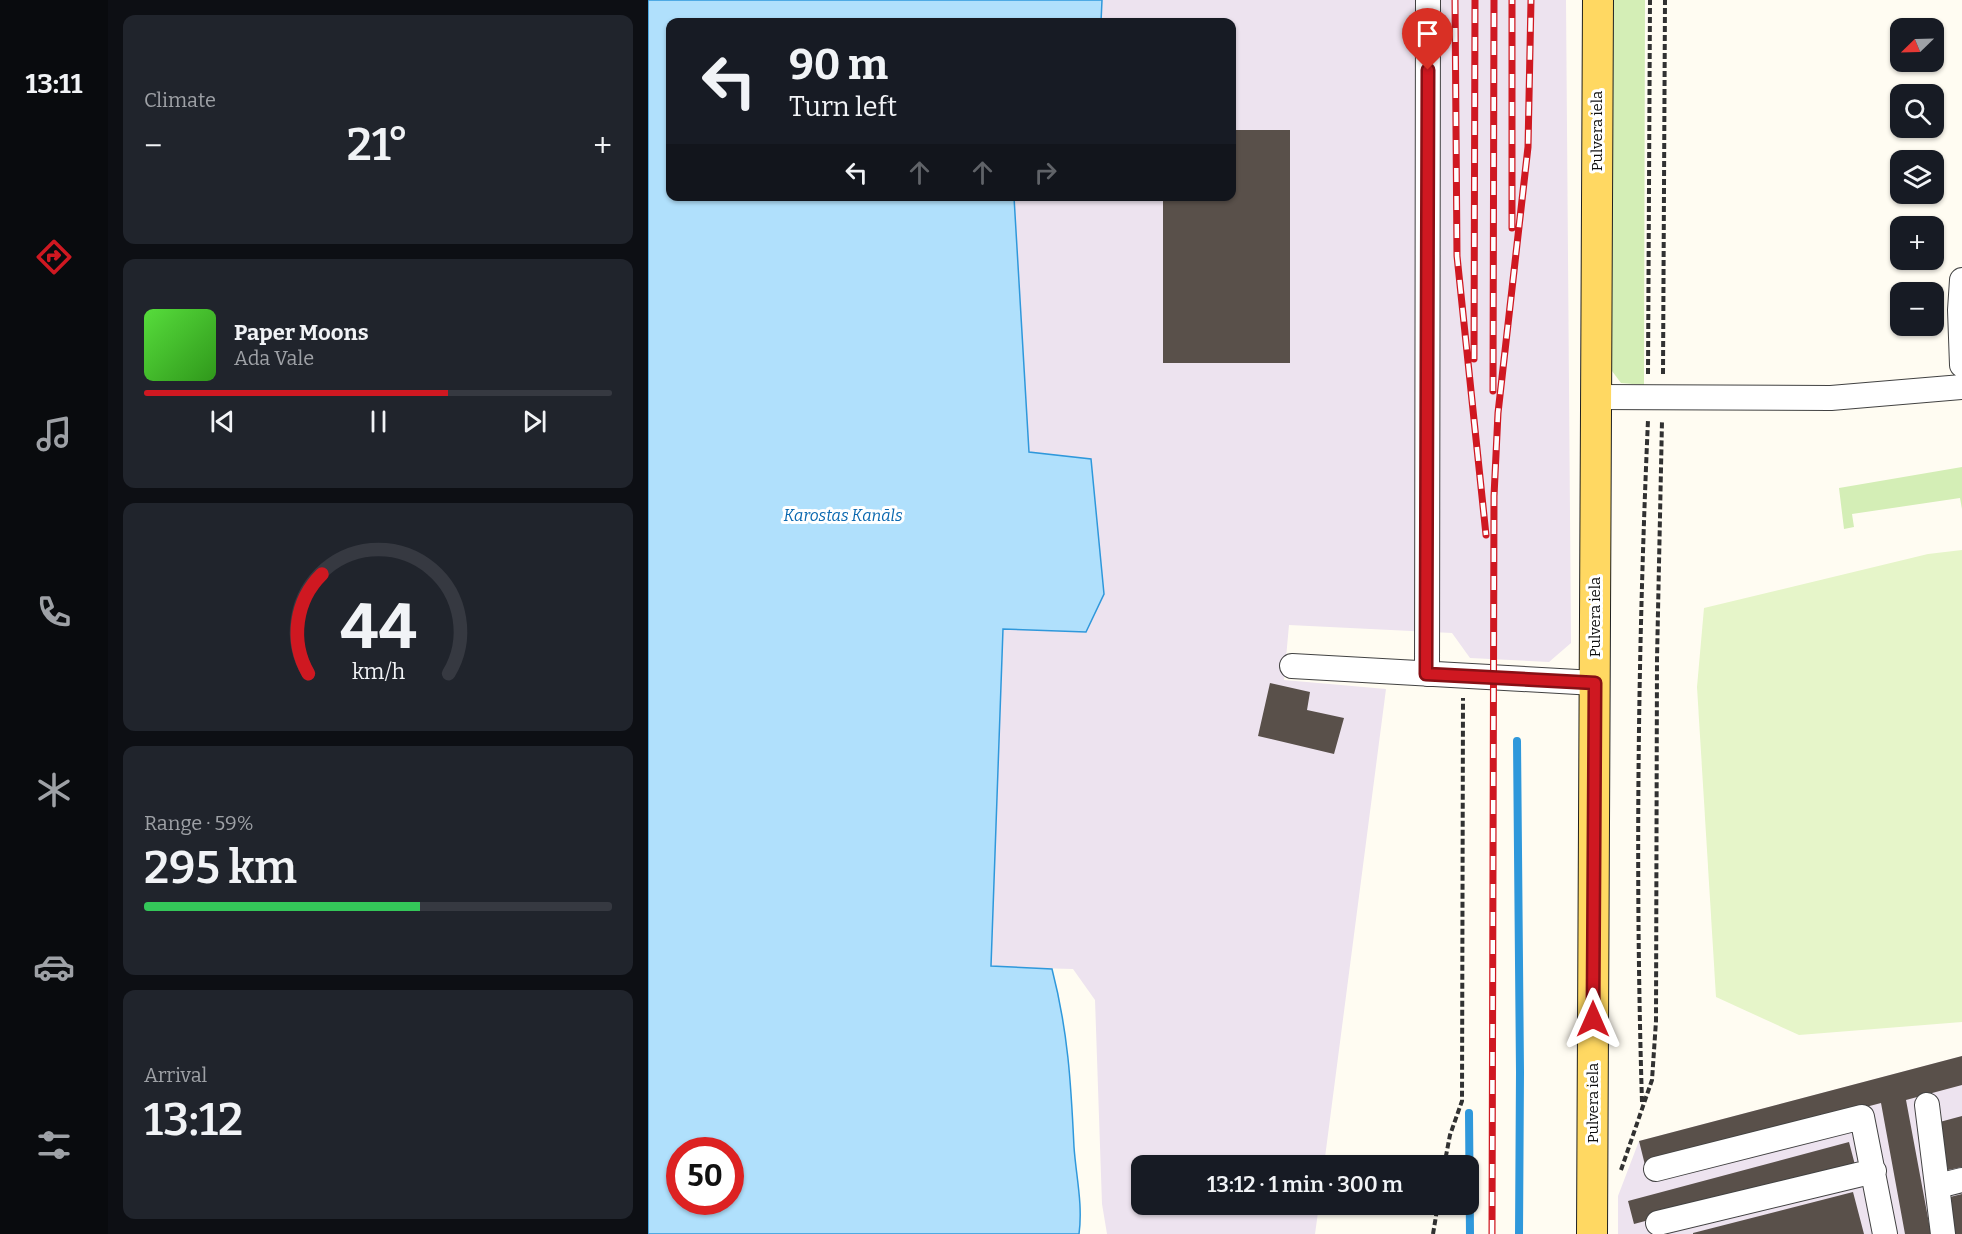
<!DOCTYPE html>
<html lang="en">
<head>
<meta charset="utf-8">
<style>
  body { margin:0; font-family:Bitter,serif; background:#20242c; color:#f1f3f6; height:100vh; display:flex; flex-direction:column; font-size:22px; white-space:nowrap }
  * { box-sizing:border-box; margin:0 }
  p { font-size:20px; color:#9ea1a6 }
  .icon { flex:none; width:33px; height:33px; fill:none; stroke:currentColor; stroke-width:2; stroke-linecap:round; stroke-linejoin:round }
  .map { position:relative; flex:1; overflow:hidden }
  .drawer { display:flex; flex-direction:column; gap:15px; padding:15px; background:#0d0f14; width:540px }
  .drawer>* { flex:none }
  .top-card { position:absolute; left:18px; top:18px; width:570px; height:183px; border-radius:12px; box-shadow:0 2px 4px #0004; background:#171b24; color:#f1f3f6; overflow:hidden }
  .needle { width:39px; rotate:247deg }
  .fabs { position:absolute; left:1242px; top:18px; display:grid; gap:12px }
  .fabs a { display:grid; place-items:center; width:54px; height:54px; border-radius:12px; background:#171b24; box-shadow:0 2px 4px #0004; font-size:30px }
  .speed { position:absolute; left:18px; top:1137px; display:flex; gap:12px; font-size:30px; font-weight:700; text-align:center }
  .speed>* { display:grid; place-content:center; width:78px; height:78px; border-radius:50%; background:#171b24; box-shadow:0 2px 4px #0004; line-height:1 }
  .speed .limit { border:9px solid #d22; background:#fff; color:#111 }
  .pin { position:absolute; display:grid; place-items:center; width:51px; height:51px; color:#fff; margin:-62px -26px; border-radius:50% 50% 50% 0; rotate:-45deg; box-shadow:0 0 6px #0007 }
  .pin .icon { rotate:45deg }
  .me { position:absolute; width:66px; margin:-33px; rotate:0deg; stroke-linejoin:round; filter:drop-shadow(0 0 4px #0008) }
  .turn { display:flex; align-items:center; gap:21px; height:126px; padding:0 24px; font-size:27px }
  .turn .icon { width:78px; height:78px; stroke-width:2.5 }
  .turn b { display:block; font-size:42px; line-height:51px }
  .lanes { display:flex; align-items:center; height:57px; padding:0 24px; background:#0003; justify-content:center; gap:30px; direction:ltr }
  .lanes .off { opacity:.35 }
  .big { font-size:45px; font-weight:600; line-height:1.1 }
  .drawer .card { flex:1; display:flex; flex-direction:column; justify-content:center; gap:9px; min-width:0; padding:0 21px; border-radius:12px; background:#20242c }
  .drawer .dial { align-items:center; gap:0 }
  .dial svg { height:156px; overflow:visible; fill:none; stroke:#363941; stroke-width:7; stroke-linecap:round; text-anchor:middle }
  .dial text { fill:#f1f3f6; stroke:none }
  .song { display:flex; align-items:center; gap:18px }
  .cover { width:72px; height:72px; border-radius:9px; background:linear-gradient(135deg,hsl(110 70% 55%),hsl(110 70% 35%)) }
  .played { height:6px; border-radius:3px; background:linear-gradient(90deg,#cf1821 65%,#363941 65%) }
  .keys { display:flex; justify-content:space-around; direction:ltr }
  .heat { display:flex; justify-content:space-between; align-items:center; font-size:33px; direction:ltr }
  .charge { height:9px; border-radius:4px; background:linear-gradient(90deg,#34c759 59%,#363941 0) }
  .trip { position:absolute; left:483px; top:1155px; width:348px; height:60px; border-radius:12px; background:#171b24; box-shadow:0 2px 4px #0004; font-weight:600; line-height:60px; text-align:center }
  main { display:flex; flex:1; min-height:0 }
  .dock { display:flex; flex-direction:column; width:108px; justify-content:space-around; align-items:center; background:#090b0e; color:#9ea1a6 }
  .dock .icon { width:42px; height:42px }
  .dock .on { color:#cf1821 }
  .dock b { font-size:27px; color:#f1f3f6 }
  .map>svg:first-child { display:block }
</style>
</head>
<body>
<main>
<nav class="dock">
<b>13:11</b>
<svg class="icon on" aria-label="directions" viewBox="0 0 24 24"><path d="M12 3l9 9-9 9-9-9zM9 14v-3h6M13 9l2 2-2 2"/></svg>
<svg class="icon" aria-label="music" viewBox="0 0 24 24"><path d="M9 18V5l10-2v13"/><circle cx="6" cy="18" r="3"/><circle cx="16" cy="16" r="3"/></svg>
<svg class="icon" aria-label="phone" viewBox="0 0 24 24"><path d="M5 4h4l2 5-3 2q2 4 5 5l2-3 5 2v4C11 20 4 13 5 4z"/></svg>
<svg class="icon" aria-label="climate" viewBox="0 0 24 24"><path d="M12 3v18M4 7l16 10M4 17L20 7"/></svg>
<svg class="icon" aria-label="car" viewBox="0 0 24 24"><path d="M5 17H2v-5l4-1 3-4h7l3 4 3 1v5h-3M9 17h6M6 11h13"/><circle cx="7" cy="17" r="2"/><circle cx="17" cy="17" r="2"/></svg>
<svg class="icon" aria-label="filters" viewBox="0 0 24 24"><path d="M4 7h16M4 17h16"/><circle cx="9" cy="7" r="2"/><circle cx="15" cy="17" r="2"/></svg>
</nav>
<section class="drawer">
<div class="card"><p>Climate</p>
<div class="heat"><a>−</a><b class="big">21°</b><a>+</a></div>
</div>
<div class="card">
<div class="song"><i class="cover"></i><div><b>Paper Moons</b><p>Ada Vale</p></div></div>
<div class="played"></div>
<div class="keys"><svg class="icon" aria-label="previous" viewBox="0 0 24 24"><path d="M18 5L8 12l10 7zM5 5v14"/></svg><svg class="icon" aria-label="pause" viewBox="0 0 24 24"><path d="M8 5v14M16 5v14"/></svg><svg class="icon" aria-label="next" viewBox="0 0 24 24"><path d="M6 5l10 7-10 7zM19 5v14"/></svg></div>
</div>
<div class="card dial"><svg viewBox="0 0 100 80">
<path d="M14 69A42 42 0 1 1 86 69"/>
<path d="M14 69A42 42 0 0 1 21 18" stroke="#cf1821"/>
<text x="50" y="56" font-size="32" font-weight="700">44</text>
<text x="50" y="72" font-size="11">km/h</text>
</svg></div>
<div class="card"><p>Range · 59%</p><b class="big">295 km</b><div class="charge"></div></div>
<div class="card"><p>Arrival</p><b class="big">13:12</b></div>
</section>
<div class="map">
<svg width="1314" height="1234" viewBox="0 0 1314 1234">
  <rect width="100%" height="100%" fill="#fffcf2"/>
  <path fill="#ede3ef" d="M454 0H918L923 643 901 662 822 658 804 633 641 625 636 680 738 689 676 1165 494 1166V1204L671 1205 667 1234H459L454 1204 447 1000 425 969 343 967 355 628 438 632 381 453 366 197 584 196V22H453Z
    M1314 1056V1234H970V1196L991 1141Z"/>
  <path fill="#d4eeb6" d="M964 0H997L996 385 973 383 964 371 963 366Z
    M1314 467V509L1312 498 1204 514 1206 527 1196 529 1191 488Z"/>
  <path fill="#e6f5c9" d="M1314 550V1022L1151 1035 1068 997 1049 687 1056 608 1280 554Z"/>
  <path fill="#b0e0fc" stroke="#2f98db" stroke-width="1.5" fill-rule="evenodd" d="M0 0H454L453 22H22V196L366 197 381 452 443 459 456 594 438 632 355 629 343 966 404 969C420 1031 423 1083 426 1147 428 1176 435 1204 431 1234H0ZM82 1150V1202H32V1150Z"/>
  <g fill="none" stroke-linecap="round" stroke-linejoin="round">
    <path stroke="#2f98db" stroke-width="8" d="M869 741 872 1072 871 1234
      M821 1113 822 1234"/>
  </g>
  <path fill="#59504a" d="M584 130H642V363H515V196H584Z
    M622 683 662 692 659 710 696 718 686 754 610 736Z
    M1314 1056V1085L1258 1100 1283 1234H1257L1233 1103 997 1165 991 1141Z
    M1314 1116V1167L1300 1170 1288 1123Z
    M1201 1142 1207 1165 986 1224 980 1201Z
    M1205 1192 1216 1234H1045V1233Z
    M1314 1194V1234H1307L1298 1198Z"/>
  <g fill="none" stroke-linecap="round" stroke-linejoin="round">
    <defs>
      <path id="minor" d="M1314 280 1312 310 1314 365
        M948 397 1183 398 1314 387
        M644 666 947 683
        M779 674 780 0
        M1279 1105 1295 1234
        M1008 1169 1214 1117 1237 1234
        M1290 1186 1314 1180
        M1010 1223 1226 1171"/>
      <path id="major" d="M944 1234 950 0"/>
    </defs>
    <use href="#minor" stroke="#424242" stroke-width="26"/>
    <use href="#major" stroke="#202020" stroke-width="32"/>
    <path stroke="#313131" stroke-width="4" stroke-dasharray="6 3" stroke-linecap="butt" d="M1000 374 1002 0
      M1015 374 1017 0
      M994 1102C987 875 990 647 1000 420
      M796 1166 802 1135 814 1101 815 698
      M973 1170 1004 1080 1008 1021 1009 659 1014 421
      M785 1234 790 1204"/>
    <use href="#minor" stroke="#fff" stroke-width="24"/>
    <use href="#major" stroke="#ffd862" stroke-width="30"/>
    <defs>
      <path id="rail" d="M807 0 809 256 838 535
        M864 228V0
        M826 359 827 0
        M845 391 846 0
        M844 1234 846 496 850 413 880 147 883 0"/>
    </defs>
    <use href="#rail" stroke="#cf1821" stroke-width="7"/>
    <use href="#rail" stroke="#fff" stroke-width="4.5" stroke-dasharray="14" stroke-linecap="butt"/>
  </g>
  <g fill="none" stroke-linecap="round" stroke-linejoin="round">
    <defs>
      <path id="route" d="M780 70 778 674 947 683 945 1019"/>
    </defs>
    <use href="#route" stroke="#871015" stroke-width="15"/>
    <use href="#route" stroke="#cf1821" stroke-width="10"/>
  </g>
  <g text-anchor="middle" stroke-width="6" stroke-linejoin="round" paint-order="stroke">
    <g font-size="15" fill="#0f0f0f" stroke="#fff">
      <text transform="translate(949 131) rotate(-90)" y="5">Pulvera iela</text>
      <text transform="translate(947 617) rotate(-90)" y="5">Pulvera iela</text>
      <text transform="translate(945 1103) rotate(-90)" y="5">Pulvera iela</text>
    </g>
    <g font-size="16" font-style="italic" fill="#0a68af" stroke="#fff">
      <text x="195" y="521">Karostas Kanāls</text>
    </g>
  </g>
</svg>
<div class="fabs">
<a><svg class="needle" viewBox="-14 -14 28 28"><path d="M0-13l5 13h-10z" fill="#e53935"/><path d="M0 13l5-13h-10z" fill="#9ea1a6"/></svg></a>
<a><svg class="icon" aria-label="search" viewBox="0 0 24 24"><circle cx="10" cy="10" r="6"/><path d="M15 15l6 6"/></svg></a>
<a><svg class="icon" aria-label="layers" viewBox="0 0 24 24"><path d="M12 4l9 5-9 5-9-5zM3 14l9 5 9-5"/></svg></a>
<a>+</a>
<a>−</a>
</div>
<div class="speed"><div class="limit">50</div></div>
<div class="pin" style="left:780px;top:70px;background:#d93025"><svg class="icon" aria-label="arrive" viewBox="0 0 24 24"><path d="M6 21V4h12l-3 4 3 4H6"/></svg></div>
<svg class="me" style="left:945px;top:1019px" viewBox="-20 -20 40 40"><path d="M0-17L14 15 0 8-14 15z" fill="#cf1821" stroke="#fff" stroke-width="4"/></svg>
<div class="trip">13:12 · 1 min · 300 m</div>
<div class="top-card">
<div class="turn"><svg class="icon" aria-label="left" viewBox="0 0 24 24"><path d="M17 20v-9H6M10 6l-5 5 5 5"/></svg><div><b>90 m</b>Turn left</div></div>
<div class="lanes"><svg class="icon" aria-label="left" viewBox="0 0 24 24"><path d="M17 20v-9H6M10 6l-5 5 5 5"/></svg><svg class="icon off" aria-label="ahead" viewBox="0 0 24 24"><path d="M12 20V5M6 11l6-6 6 6"/></svg><svg class="icon off" aria-label="ahead" viewBox="0 0 24 24"><path d="M12 20V5M6 11l6-6 6 6"/></svg><svg class="icon off" aria-label="right" viewBox="0 0 24 24"><path d="M7 20v-9h11M14 6l5 5-5 5"/></svg></div>
</div>
</div>
</main>
</body>
</html>
